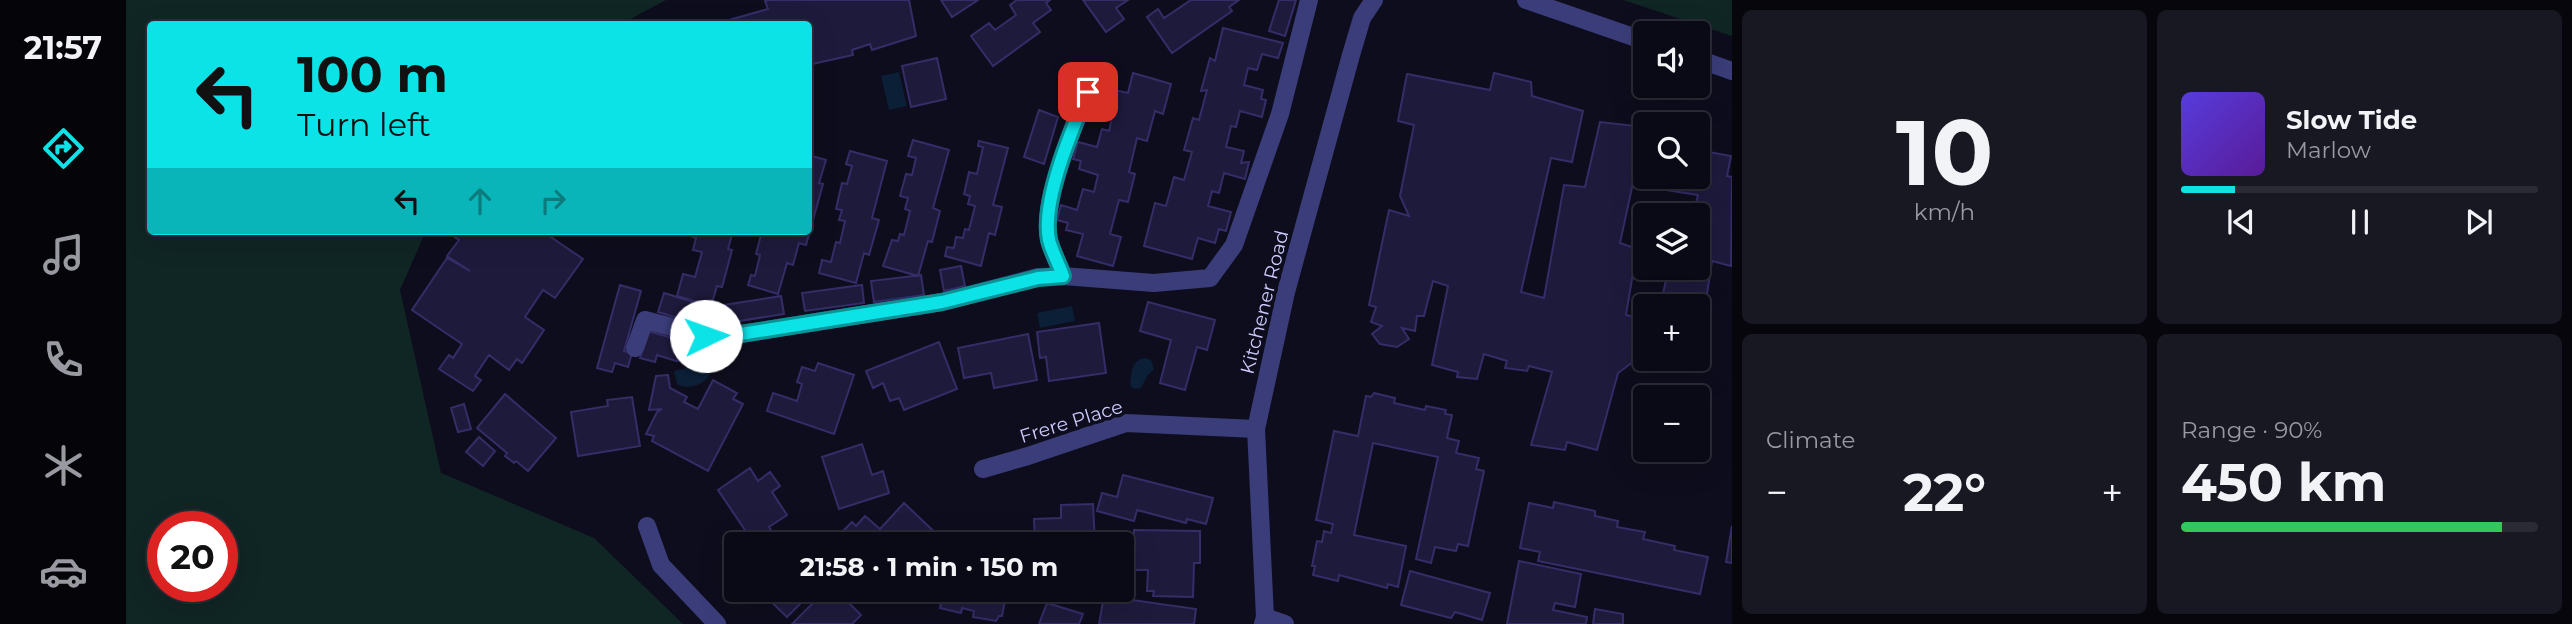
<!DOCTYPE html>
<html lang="en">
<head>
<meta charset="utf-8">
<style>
  body { margin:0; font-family:Montserrat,sans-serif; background:#181823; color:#f1f3f6; height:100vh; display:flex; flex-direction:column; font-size:26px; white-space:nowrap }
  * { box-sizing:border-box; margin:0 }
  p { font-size:23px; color:#999aa1 }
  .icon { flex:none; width:38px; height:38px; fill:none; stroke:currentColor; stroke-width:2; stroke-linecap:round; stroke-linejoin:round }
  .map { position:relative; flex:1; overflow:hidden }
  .drawer { display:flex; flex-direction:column; gap:10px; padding:10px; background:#06060c; width:840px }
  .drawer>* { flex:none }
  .guide { position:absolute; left:21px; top:21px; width:665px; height:214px; border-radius:7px; box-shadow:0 7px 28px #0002,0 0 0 2px #2a2b35; background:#0ce3e7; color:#111; overflow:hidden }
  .controls { position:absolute; left:1507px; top:21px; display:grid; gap:14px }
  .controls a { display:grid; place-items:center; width:77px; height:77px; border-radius:7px; background:#0a0a16; box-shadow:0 7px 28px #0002,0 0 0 2px #2a2b35; font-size:35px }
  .speed { position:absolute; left:21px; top:511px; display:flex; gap:14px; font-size:35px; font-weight:700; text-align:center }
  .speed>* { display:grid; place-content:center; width:91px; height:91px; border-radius:50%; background:#0a0a16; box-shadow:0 7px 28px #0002,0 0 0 2px #2a2b35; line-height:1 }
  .speed .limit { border:10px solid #d22; background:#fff; color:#111 }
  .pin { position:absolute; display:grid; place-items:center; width:60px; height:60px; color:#fff; margin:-30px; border-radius:14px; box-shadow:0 4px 10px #0006 }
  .me { position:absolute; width:77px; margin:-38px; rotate:87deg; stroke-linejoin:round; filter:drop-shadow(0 0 5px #0008) }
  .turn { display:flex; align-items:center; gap:24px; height:147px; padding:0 35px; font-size:32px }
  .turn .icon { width:91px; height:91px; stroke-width:2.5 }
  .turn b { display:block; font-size:49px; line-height:60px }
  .lanes { display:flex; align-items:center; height:66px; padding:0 35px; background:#0003; justify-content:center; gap:35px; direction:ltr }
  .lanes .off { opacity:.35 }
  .big { font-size:52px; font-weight:700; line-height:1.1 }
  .drawer .card { flex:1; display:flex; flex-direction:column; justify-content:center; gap:10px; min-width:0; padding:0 24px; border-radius:10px; background:#181823 }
  .drawer .dial { align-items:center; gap:0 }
  .dial b { font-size:91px; line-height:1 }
  .song { display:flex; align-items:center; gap:21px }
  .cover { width:84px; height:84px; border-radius:10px; background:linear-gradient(135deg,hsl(250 70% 55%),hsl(270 70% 35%)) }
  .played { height:7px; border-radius:4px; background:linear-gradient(90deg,#0ce3e7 15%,#2a2b35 15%) }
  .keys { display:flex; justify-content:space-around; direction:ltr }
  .heat { display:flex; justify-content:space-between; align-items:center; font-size:38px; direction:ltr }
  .charge { height:10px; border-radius:5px; background:linear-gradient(90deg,#34c759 90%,#2a2b35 0) }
  .drawer .tiles { flex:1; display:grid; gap:10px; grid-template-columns:repeat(2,1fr) }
  .trip { position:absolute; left:598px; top:532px; width:410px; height:70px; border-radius:7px; background:#0a0a16; box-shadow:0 7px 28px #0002,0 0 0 2px #2a2b35; font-weight:700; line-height:70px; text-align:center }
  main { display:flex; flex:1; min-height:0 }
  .tab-bar { display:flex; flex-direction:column; width:126px; justify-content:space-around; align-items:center; background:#040409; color:#999aa1 }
  .tab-bar .icon { width:49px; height:49px }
  .tab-bar .active { color:#0ce3e7 }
  .tab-bar b { font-size:32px; color:#f1f3f6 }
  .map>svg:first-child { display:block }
</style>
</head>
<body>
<main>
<nav class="tab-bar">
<b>21:57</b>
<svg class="icon active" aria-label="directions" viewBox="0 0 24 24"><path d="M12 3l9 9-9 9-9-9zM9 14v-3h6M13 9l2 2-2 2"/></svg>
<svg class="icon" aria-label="music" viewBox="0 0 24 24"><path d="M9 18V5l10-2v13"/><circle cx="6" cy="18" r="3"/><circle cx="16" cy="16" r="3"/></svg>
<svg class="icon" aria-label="phone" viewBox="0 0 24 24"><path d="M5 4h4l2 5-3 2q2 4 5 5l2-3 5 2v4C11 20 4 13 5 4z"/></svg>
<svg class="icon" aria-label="climate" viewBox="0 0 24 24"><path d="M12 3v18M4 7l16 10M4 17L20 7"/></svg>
<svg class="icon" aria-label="car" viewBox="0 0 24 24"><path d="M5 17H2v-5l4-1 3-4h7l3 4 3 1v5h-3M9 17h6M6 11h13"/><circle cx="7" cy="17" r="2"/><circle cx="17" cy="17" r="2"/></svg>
</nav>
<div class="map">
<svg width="1606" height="624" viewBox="0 0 1606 624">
  <rect width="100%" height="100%" fill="#0e0d1d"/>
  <path fill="#102624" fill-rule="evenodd" d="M0 0H540L495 24H24V231H300L274 290 315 473 468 538 557 624H0ZM37 527H96V586H37Z
    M1497 0H1606V36Z"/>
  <path fill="#0b1f37" d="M773 72 781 106 763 110 755 76Z
    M946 306 949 321 914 328 911 313Z
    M1019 358 1025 360 1028 369 1021 376 1015 388 1009 389 1004 386C1006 373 1004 361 1019 358Z
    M580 364 585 373C579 384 563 391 551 384L548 371Z"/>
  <path fill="#1e1a3c" stroke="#342d67" stroke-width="2" d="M642 0H783L790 36 746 50 744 44 726 50 727 55 682 65V24H589L642 9 639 1Z
    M815 0H852L826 17Z
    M891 0H924L920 3 925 10 907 23 914 32 867 66 845 36 863 23 869 30 890 15 884 5Z
    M957 0H1002L990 8 998 19 980 32Z
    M1065 0H1113L1103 7 1106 11 1046 53 1021 17 1032 9 1038 18Z
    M1153 0H1170L1159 36 1143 31Z
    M1097 28 1157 43 1152 58 1136 54 1131 70 1122 68 1118 85 1137 90 1135 99 1140 100 1136 117 1114 111 1110 127 1105 126 1100 147 1118 151 1115 163 1123 162 1119 179 1098 173 1093 193 1086 191 1082 206 1105 212 1100 231 1093 229 1089 243 1072 238 1066 259 1018 246 1029 203 1040 206 1048 177 1058 180 1066 152 1058 150 1067 118 1073 120 1081 90 1075 91 1084 58 1089 61Z
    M811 58 820 99 785 107 776 66Z
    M1007 73 1045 84 1037 114 1029 111 1021 141 1011 138 1003 172 1009 174 1002 202 993 200 984 234 995 237 987 266 951 256 957 234 940 230 942 223 931 220 935 205 951 210 957 189 968 192 972 175 953 169 955 161 947 159 952 142 971 147 976 129 983 131 987 114 970 109 973 96 982 98 984 89 1002 93Z
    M1368 73 1405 82 1406 96 1457 111 1446 162 1425 158 1395 292 1418 298 1438 185 1459 187 1474 122 1519 127 1494 243 1511 249 1500 315 1519 320V353L1492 373 1471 450 1441 442 1439 450 1405 445 1426 372 1403 366 1401 371 1379 368 1381 361 1358 354 1351 379 1331 377 1332 372 1306 365 1322 286 1307 281 1298 316H1291L1289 331 1276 328 1283 339 1271 347 1254 344 1246 334 1256 326 1245 322 1250 307 1243 305 1263 210 1283 216 1274 196 1288 125 1272 121 1281 74 1364 90Z
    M913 110 932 117 918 164 898 157Z
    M787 140 823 150 807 208 814 211 806 242 802 241 792 276 757 266 766 240 772 241 774 234 778 235 784 211 779 209 782 198 774 196 780 174 786 175 790 158 782 156Z
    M853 141 882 148 867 205 876 207 869 235 863 233 855 266 819 256 821 247 828 248 830 237 837 238 839 229 843 230 849 206 842 204 844 196 838 194 843 172 851 174 857 147 852 146Z
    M1572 150 1605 156 1601 176 1606 177 1605 266 1586 261 1572 352V306H1534L1543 268H1572V215H1567L1572 195 1533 189 1536 177H1572Z
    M724 151 761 161 746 218 753 220 743 255 738 253 730 283 693 273 696 260 705 262 710 242 714 243 719 221 713 220 716 210 710 209 716 183 721 184 726 166 720 164Z
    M682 155 700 160 693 183 697 184 680 245 673 243 667 265 661 263 652 294 622 285 625 275 629 276 634 255 630 254 636 231H682Z
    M320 231H416L457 259 429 298 417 290 399 317 418 330 396 363 391 359 383 370 363 355 349 376 355 380 347 391 313 369 323 355 327 358 336 344 286 310 321 258 344 271 321 256 333 240Z
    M566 231H607L602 249 606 250 596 287 591 286 585 306 551 296 557 274 569 277 576 252 567 250 570 238 564 236Z
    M835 266 839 286 818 291 814 270Z
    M795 275 798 295 748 302 745 281Z
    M494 285 515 291 498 351 506 353 502 367 489 363 486 372 471 368Z
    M736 285 738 303 679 311 676 293Z
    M538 293 583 307 578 326 532 312Z
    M655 296 658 314 594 324 598 305Z
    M1022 302 1089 320 1081 350 1071 347 1059 390 1034 383 1045 340 1014 331Z
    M973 323 980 373 923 381 920 357 914 358 911 332Z
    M522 331 567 344 562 361H550L531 355 529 362 514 358Z
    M902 334 911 380 868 388 865 373 838 378 832 348Z
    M813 342 831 389 778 410 773 398 764 401 757 383 747 388 740 371Z
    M692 363 728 375 708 434 641 411 647 393 671 401 676 384 671 382 676 367 689 371Z
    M542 375 544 388 561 397 558 402 572 409 587 380 611 393 607 399 617 404 582 471 526 441 528 436 520 434 531 412 536 409 523 410 530 376Z
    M1248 393 1269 398 1268 403 1299 410 1300 406 1320 410 1319 414 1326 415 1321 438 1333 441 1330 453 1353 458 1350 469 1358 471 1342 546 1332 544 1330 551 1309 547 1305 563 1290 559 1312 457 1247 443 1228 535 1280 546 1272 587 1262 584 1261 588 1213 575 1212 581 1187 575 1189 566H1186L1191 541 1196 542 1198 531 1205 533 1207 524 1190 520 1208 431 1232 436 1240 396 1245 397Z
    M379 394 430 438 402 471 390 461 388 463 379 456 381 453 351 428Z
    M506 397 514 446 452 456 445 412 482 406 481 400Z
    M338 404 345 429 332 432 325 408Z
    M353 437 369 451 357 466 340 452Z
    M736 444 746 475 757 471 763 493 713 509 696 457Z
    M624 468 632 481 644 472 654 486 646 492 661 515 643 527 646 532 631 542 626 533 623 536 592 490Z
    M997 475 1087 498 1080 524 1061 519 1060 523 1011 510 1008 521 971 511 976 493 991 497Z
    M1428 502 1469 511V516L1492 521 1491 527 1519 532 1517 539 1549 546 1548 550 1582 557 1574 594 1412 561 1414 552 1394 548 1403 503 1427 508Z
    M778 503 819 542 817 544H725L714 534 726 522 730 526 739 516 754 529Z
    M967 504 969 544H909L908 519 935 518V505Z
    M1606 526V563L1600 562Z
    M1008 530 1074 531V563H1068L1067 597 1027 596 1028 591H1021L1022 570H1007Z
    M656 534 667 544H647Z
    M1393 561 1455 574 1449 607 1429 603 1427 610 1461 617 1460 624H1381Z
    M1284 571 1364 593 1356 620 1329 612 1325 618 1275 605Z
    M633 590H688L661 617Z
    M700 590H710L735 615 726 624H666Z
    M818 590H881L876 616H873L870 621 847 617 848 611 836 608 835 613 814 608Z
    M978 596 1070 609 1068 624H973Z
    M921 603 957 614 953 624H913Z
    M1469 609 1497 614V624H1467Z"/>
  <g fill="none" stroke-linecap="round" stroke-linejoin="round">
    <path stroke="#3a3d79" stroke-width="18" d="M1400 0 1519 41
      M1572 59 1606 71
      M937 276C933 264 926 252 923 240 915 202 947 128 962 92
      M509 348 519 320 580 336H602L816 302 912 277 937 276 1028 283 1084 278 1108 245 1154 114 1183 0
      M857 469 902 456 1000 423 1130 429
      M521 526 535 565 591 624
      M1139 617 1159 624
      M1137 624 1139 617 1130 429 1160 292 1225 55 1236 18 1248 0"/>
  </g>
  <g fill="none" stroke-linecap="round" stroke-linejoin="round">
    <defs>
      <path id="route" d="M580 336H602L816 302 912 278 937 276C933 264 926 252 923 240 915 201 947 127 962 92"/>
    </defs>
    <use href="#route" stroke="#089496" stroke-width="18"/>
    <use href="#route" stroke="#0ce3e7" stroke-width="12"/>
  </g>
  <g text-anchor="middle" stroke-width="7" stroke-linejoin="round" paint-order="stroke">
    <g font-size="19" fill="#cdcbfc" stroke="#0e0d1d">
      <text transform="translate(1138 302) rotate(-76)" y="7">Kitchener Road</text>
      <text transform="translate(945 421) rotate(-17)" y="7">Frere Place</text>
    </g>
  </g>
</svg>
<div class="controls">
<a><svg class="icon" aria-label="sound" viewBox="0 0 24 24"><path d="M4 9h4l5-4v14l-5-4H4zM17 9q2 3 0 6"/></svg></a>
<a><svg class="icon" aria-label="search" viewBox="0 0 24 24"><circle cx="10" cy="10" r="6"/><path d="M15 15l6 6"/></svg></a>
<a><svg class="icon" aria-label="layers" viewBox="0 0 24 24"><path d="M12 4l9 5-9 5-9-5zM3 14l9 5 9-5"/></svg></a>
<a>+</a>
<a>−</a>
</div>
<div class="speed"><div class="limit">20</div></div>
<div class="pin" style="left:962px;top:92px;background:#d93025"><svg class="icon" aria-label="arrive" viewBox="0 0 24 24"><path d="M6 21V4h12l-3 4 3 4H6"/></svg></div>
<svg class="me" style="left:580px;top:336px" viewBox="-20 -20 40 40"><circle r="19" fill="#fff"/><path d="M0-13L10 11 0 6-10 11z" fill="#0ce3e7"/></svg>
<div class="trip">21:58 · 1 min · 150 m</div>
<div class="guide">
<div class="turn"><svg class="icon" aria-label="left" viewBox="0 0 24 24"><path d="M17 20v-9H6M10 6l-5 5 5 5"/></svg><div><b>100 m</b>Turn left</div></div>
<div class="lanes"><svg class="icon" aria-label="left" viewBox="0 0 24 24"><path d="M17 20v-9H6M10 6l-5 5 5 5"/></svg><svg class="icon off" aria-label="ahead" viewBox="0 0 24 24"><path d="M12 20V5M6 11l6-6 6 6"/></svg><svg class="icon off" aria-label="right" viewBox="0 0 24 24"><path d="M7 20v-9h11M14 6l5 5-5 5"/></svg></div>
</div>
</div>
<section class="drawer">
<div class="tiles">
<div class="card dial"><b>10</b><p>km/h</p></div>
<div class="card">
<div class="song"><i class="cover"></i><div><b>Slow Tide</b><p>Marlow</p></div></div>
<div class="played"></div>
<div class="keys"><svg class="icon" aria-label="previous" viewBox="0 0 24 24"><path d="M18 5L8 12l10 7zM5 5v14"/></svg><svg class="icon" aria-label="pause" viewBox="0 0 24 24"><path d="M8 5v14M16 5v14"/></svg><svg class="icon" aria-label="next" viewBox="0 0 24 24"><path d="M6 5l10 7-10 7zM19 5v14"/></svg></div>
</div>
<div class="card"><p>Climate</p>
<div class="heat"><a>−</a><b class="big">22°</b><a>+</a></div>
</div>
<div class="card"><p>Range · 90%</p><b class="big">450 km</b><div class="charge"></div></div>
</div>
</section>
</main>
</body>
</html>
